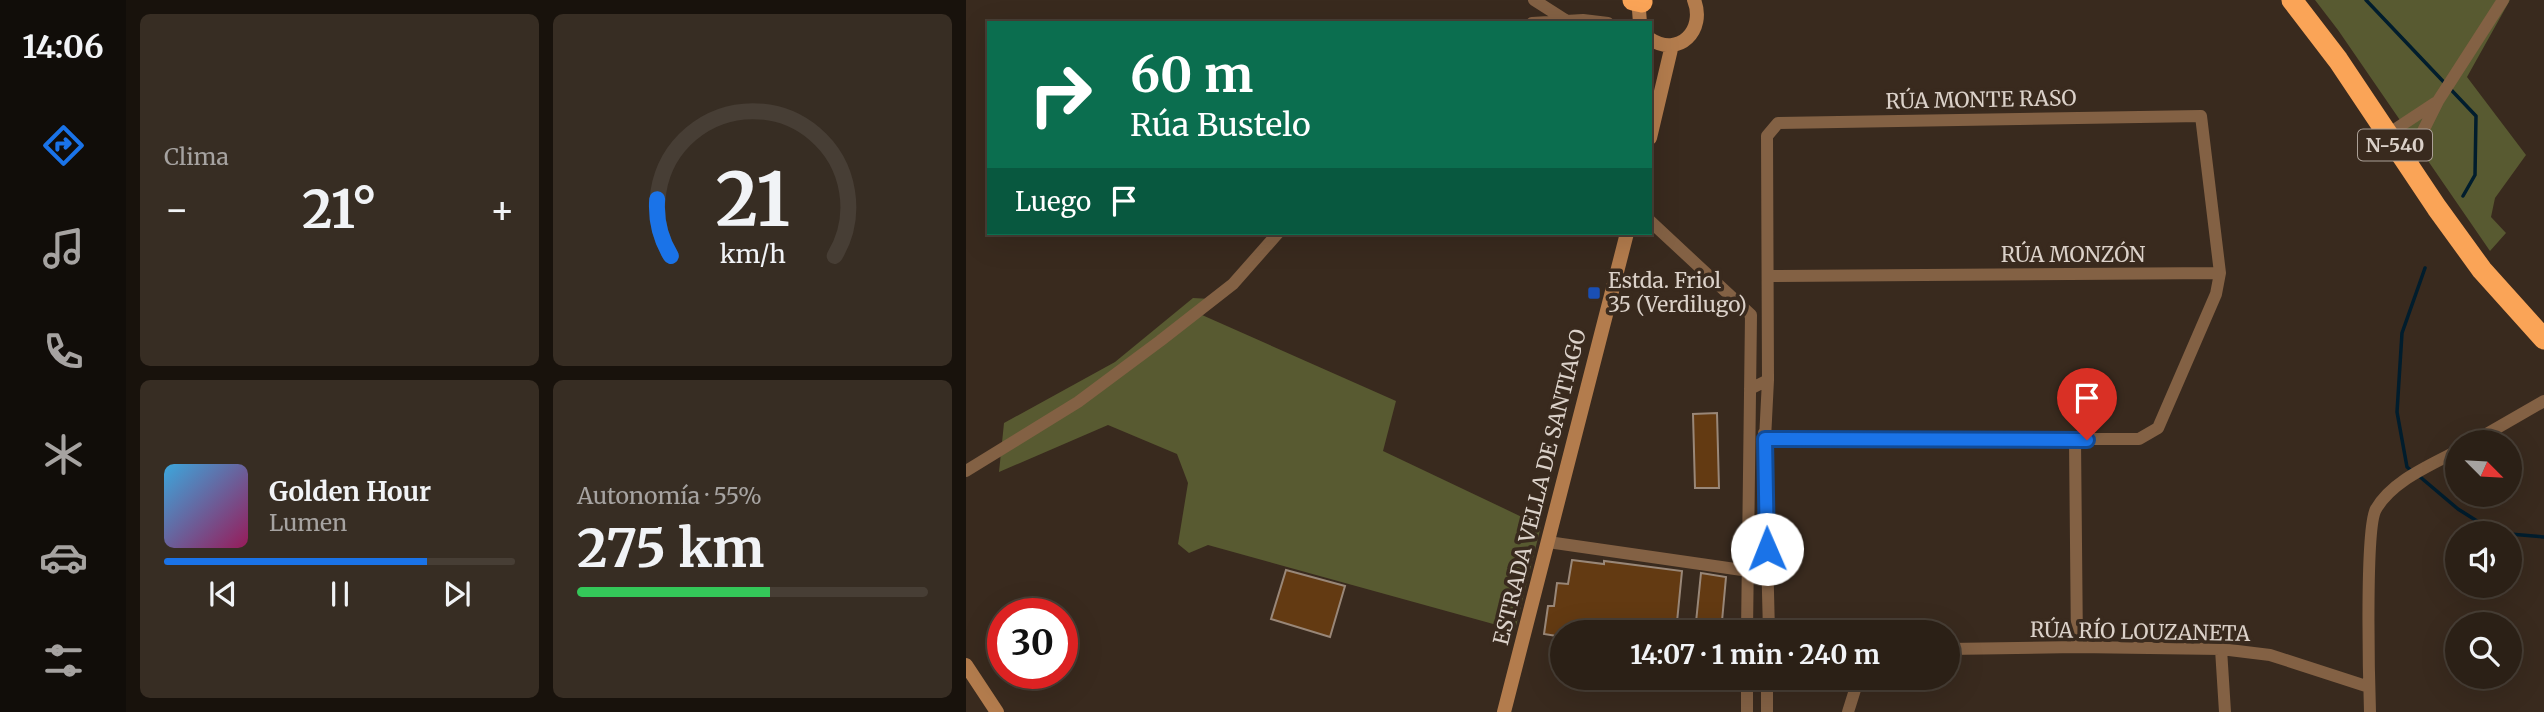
<!DOCTYPE html>
<html lang="es">
<head>
<meta charset="utf-8">
<style>
  body { margin:0; font-family:Merriweather,serif; background:#372d23; color:#f1f3f6; height:100vh; display:flex; flex-direction:column; font-size:26px; white-space:nowrap }
  * { box-sizing:border-box; margin:0 }
  p { font-size:23px; color:#a6a3a1 }
  .icon { flex:none; width:38px; height:38px; fill:none; stroke:currentColor; stroke-width:2; stroke-linecap:round; stroke-linejoin:round }
  .map { position:relative; flex:1; overflow:hidden }
  .details { display:flex; flex-direction:column; gap:14px; padding:14px; background:#18120c; width:840px }
  .details>* { flex:none }
  .banner { position:absolute; left:21px; top:21px; width:665px; height:214px; border-radius:0px; box-shadow:0 7px 28px #0002,0 0 0 2px #473e35; background:#0b6e4f; color:#fff; overflow:hidden }
  .needle { width:46px; rotate:114deg }
  .buttons { position:absolute; left:1479px; top:430px; display:grid; gap:14px }
  .buttons a { display:grid; place-items:center; width:77px; height:77px; border-radius:50%; background:#2b2016; box-shadow:0 7px 28px #0002,0 0 0 2px #473e35; font-size:35px }
  .speed { position:absolute; left:21px; top:598px; display:flex; gap:14px; font-size:35px; font-weight:700; text-align:center }
  .speed>* { display:grid; place-content:center; width:91px; height:91px; border-radius:50%; background:#2b2016; box-shadow:0 7px 28px #0002,0 0 0 2px #473e35; line-height:1 }
  .speed .limit { border:10px solid #d22; background:#fff; color:#111 }
  .pin { position:absolute; display:grid; place-items:center; width:60px; height:60px; color:#fff; margin:-72px -30px; border-radius:50% 50% 50% 0; rotate:-45deg; box-shadow:0 0 7px #0007 }
  .pin .icon { rotate:45deg }
  .me { position:absolute; width:77px; margin:-38px; rotate:359deg; stroke-linejoin:round; filter:drop-shadow(0 0 5px #0008) }
  .turn { display:flex; align-items:center; gap:24px; height:147px; padding:0 28px; font-size:32px }
  .turn .icon { width:91px; height:91px; stroke-width:2.5 }
  .turn b { display:block; font-size:49px; line-height:60px }
  .then { display:flex; align-items:center; height:66px; padding:0 28px; background:#0003; gap:14px; font-size:26px }
  .big { font-size:52px; font-weight:700; line-height:1.1 }
  .details .widget { flex:1; display:flex; flex-direction:column; justify-content:center; gap:10px; min-width:0; padding:0 24px; border-radius:10px; background:#372d23 }
  .details .dial { align-items:center; gap:0 }
  .dial svg { height:182px; overflow:visible; fill:none; stroke:#473e35; stroke-width:7; stroke-linecap:round; text-anchor:middle }
  .dial text { fill:#f1f3f6; stroke:none }
  .song { display:flex; align-items:center; gap:21px }
  .cover { width:84px; height:84px; border-radius:10px; background:linear-gradient(135deg,hsl(200 70% 55%),hsl(330 70% 35%)) }
  .played { height:7px; border-radius:4px; background:linear-gradient(90deg,#1a73e8 75%,#473e35 75%) }
  .keys { display:flex; justify-content:space-around; direction:ltr }
  .heat { display:flex; justify-content:space-between; align-items:center; font-size:38px; direction:ltr }
  .charge { height:10px; border-radius:5px; background:linear-gradient(90deg,#34c759 55%,#473e35 0) }
  .details .tiles { flex:1; display:grid; gap:14px; grid-template-columns:repeat(2,1fr) }
  .trip { position:absolute; left:584px; top:620px; width:410px; height:70px; border-radius:35px; background:#2b2016; box-shadow:0 7px 28px #0002,0 0 0 2px #473e35; font-weight:700; line-height:70px; text-align:center }
  main { display:flex; flex:1; min-height:0 }
  .tabs { display:flex; flex-direction:column; width:126px; justify-content:space-around; align-items:center; background:#110d09; color:#a6a3a1 }
  .tabs .icon { width:49px; height:49px }
  .tabs .active { color:#1a73e8 }
  .tabs b { font-size:32px; color:#f1f3f6 }
  .map>svg:first-child { display:block }
</style>
</head>
<body>
<main>
<nav class="tabs">
<b>14:06</b>
<svg class="icon active" aria-label="directions" viewBox="0 0 24 24"><path d="M12 3l9 9-9 9-9-9zM9 14v-3h6M13 9l2 2-2 2"/></svg>
<svg class="icon" aria-label="music" viewBox="0 0 24 24"><path d="M9 18V5l10-2v13"/><circle cx="6" cy="18" r="3"/><circle cx="16" cy="16" r="3"/></svg>
<svg class="icon" aria-label="phone" viewBox="0 0 24 24"><path d="M5 4h4l2 5-3 2q2 4 5 5l2-3 5 2v4C11 20 4 13 5 4z"/></svg>
<svg class="icon" aria-label="climate" viewBox="0 0 24 24"><path d="M12 3v18M4 7l16 10M4 17L20 7"/></svg>
<svg class="icon" aria-label="car" viewBox="0 0 24 24"><path d="M5 17H2v-5l4-1 3-4h7l3 4 3 1v5h-3M9 17h6M6 11h13"/><circle cx="7" cy="17" r="2"/><circle cx="17" cy="17" r="2"/></svg>
<svg class="icon" aria-label="filters" viewBox="0 0 24 24"><path d="M4 7h16M4 17h16"/><circle cx="9" cy="7" r="2"/><circle cx="15" cy="17" r="2"/></svg>
</nav>
<section class="details">
<div class="tiles">
<div class="widget"><p>Clima</p>
<div class="heat"><a>−</a><b class="big">21°</b><a>+</a></div>
</div>
<div class="widget dial"><svg viewBox="0 0 100 80">
<path d="M14 69A42 42 0 1 1 86 69"/>
<path d="M14 69A42 42 0 0 1 8 44" stroke="#1a73e8"/>
<text x="50" y="56" font-size="32" font-weight="700">21</text>
<text x="50" y="72" font-size="11">km/h</text>
</svg></div>
<div class="widget">
<div class="song"><i class="cover"></i><div><b>Golden Hour</b><p>Lumen</p></div></div>
<div class="played"></div>
<div class="keys"><svg class="icon" aria-label="previous" viewBox="0 0 24 24"><path d="M18 5L8 12l10 7zM5 5v14"/></svg><svg class="icon" aria-label="pause" viewBox="0 0 24 24"><path d="M8 5v14M16 5v14"/></svg><svg class="icon" aria-label="next" viewBox="0 0 24 24"><path d="M6 5l10 7-10 7zM19 5v14"/></svg></div>
</div>
<div class="widget"><p>Autonomía · 55%</p><b class="big">275 km</b><div class="charge"></div></div>
</div>
</section>
<div class="map">
<svg width="1578" height="712" viewBox="0 0 1578 712">
  <rect width="100%" height="100%" fill="#392a1e"/>
  <path fill="#585a31" d="M1349 0H1544L1501 77 1560 155 1529 198 1525 217 1540 233 1524 251 1372 30Z
    M227 298 245 299 236 315 430 401 417 451 575 526 549 630 242 545 223 553 212 544 222 483 211 454 142 425 33 472 38 423 149 362Z"/>
  <g fill="none" stroke-linecap="round" stroke-linejoin="round">
    <path stroke="#011d2d" stroke-width="3.5" d="M1400 0 1510 116 1509 175 1497 196
      M1447 472 1441 467 1431 412 1436 333 1459 268
      M1453 476 1492 509 1530 533 1536 534
      M1544 534 1578 537"/>
  </g>
  <path fill="#633a12" stroke="#998778" stroke-width="2" d="M751 413 753 488H729L727 414Z
    M606 560 638 564V561L716 571 710 632H597V637L578 634 582 606H588L591 583 602 584Z
    M320 570 379 586 364 637 305 619Z
    M735 573 760 577 755 632H729Z"/>
  <g fill="none" stroke-linecap="round" stroke-linejoin="round">
    <path stroke="#836144" stroke-width="12" d="M568 0 601 21
      M566 23 617 20 642 23
      M1422 134 1469 103
      M1445 167 1457 131 1472 101 1537 0
      M684 221 785 315 781 632
      M802 276 1254 273
      M784 389 802 380 801 136 812 123 1235 116 1254 273 1250 294 1192 428 1173 439H799L802 380
      M798 433 803 632
      M1109 440 1111 647
      M1505 443 1578 401
      M0 471 112 402 194 341 267 284 312 233
      M582 542 783 571
      M982 649 1111 647 1255 649 1304 655 1403 687
      M1255 649 1259 712
      M781 677V712
      M801 712V677
      M882 712 893 677
      M1404 712C1403 682 1399 527 1410 509 1426 481 1463 466 1491 451"/>
    <path stroke="#b37c4d" stroke-width="14" d="M674 23 673 10 677 0
      M684 39C713 58 740 30 728 0
      M684 138 706 45
      M0 665 31 712
      M538 712 661 233"/>
    <path stroke="#faa457" stroke-width="21" d="M667 0 676 2
      M1326 0 1372 60 1471 208 1516 270 1578 339"/>
  </g>
  <g fill="none" stroke-linecap="round" stroke-linejoin="round">
    <defs>
      <path id="route" d="M801 549 799 439 1121 440"/>
    </defs>
    <use href="#route" stroke="#114b97" stroke-width="18"/>
    <use href="#route" stroke="#1a73e8" stroke-width="12"/>
  </g>
  <rect fill="#1a4fb4" stroke="#392a1e" stroke-width="2.5" x="621" y="286" width="14" height="14" rx="3.5"/>
  <g text-anchor="middle" stroke-width="7" stroke-linejoin="round" paint-order="stroke">
    <rect fill="#392a1e" stroke="#aa9f96" stroke-width="2" x="1392" y="129.5" width="74" height="31" rx="5"/>
    <g font-size="19" font-weight="bold" fill="#dbd1c9">
      <text x="1429" y="152">N-540</text>
    </g>
    <g font-size="21" fill="#dbd1c9" stroke="#392a1e">
      <text transform="translate(1015 100) rotate(-1)" y="7">RÚA MONTE RASO</text>
      <text x="1107" y="262">RÚA MONZÓN</text>
      <text transform="translate(574 487) rotate(-76)" y="7">ESTRADA VELLA DE SANTIAGO</text>
      <text transform="translate(1174 632) rotate(1)" y="7">RÚA RÍO LOUZANETA</text>
    </g>
    <g font-size="21" fill="#dbd1c9" stroke="#392a1e" text-anchor="start">
      <text x="642" y="288">Estda. Friol<tspan x="642" dy="24">35 (Verdilugo)</tspan></text>
    </g>
  </g>
</svg>
<div class="buttons">
<a><svg class="needle" viewBox="-14 -14 28 28"><path d="M0-13l5 13h-10z" fill="#e53935"/><path d="M0 13l5-13h-10z" fill="#a6a3a1"/></svg></a>
<a><svg class="icon" aria-label="sound" viewBox="0 0 24 24"><path d="M4 9h4l5-4v14l-5-4H4zM17 9q2 3 0 6"/></svg></a>
<a><svg class="icon" aria-label="search" viewBox="0 0 24 24"><circle cx="10" cy="10" r="6"/><path d="M15 15l6 6"/></svg></a>
</div>
<div class="speed"><div class="limit">30</div></div>
<div class="pin" style="left:1121px;top:440px;background:#d93025"><svg class="icon" aria-label="arrive" viewBox="0 0 24 24"><path d="M6 21V4h12l-3 4 3 4H6"/></svg></div>
<svg class="me" style="left:801px;top:549px" viewBox="-20 -20 40 40"><circle r="19" fill="#fff"/><path d="M0-13L10 11 0 6-10 11z" fill="#1a73e8"/></svg>
<div class="trip">14:07 · 1 min · 240 m</div>
<div class="banner">
<div class="turn"><svg class="icon" aria-label="right" viewBox="0 0 24 24"><path d="M7 20v-9h11M14 6l5 5-5 5"/></svg><div><b>60 m</b>Rúa Bustelo</div></div>
<div class="then">Luego<svg class="icon" aria-label="arrive" viewBox="0 0 24 24"><path d="M6 21V4h12l-3 4 3 4H6"/></svg></div>
</div>
</div>
</main>
</body>
</html>
